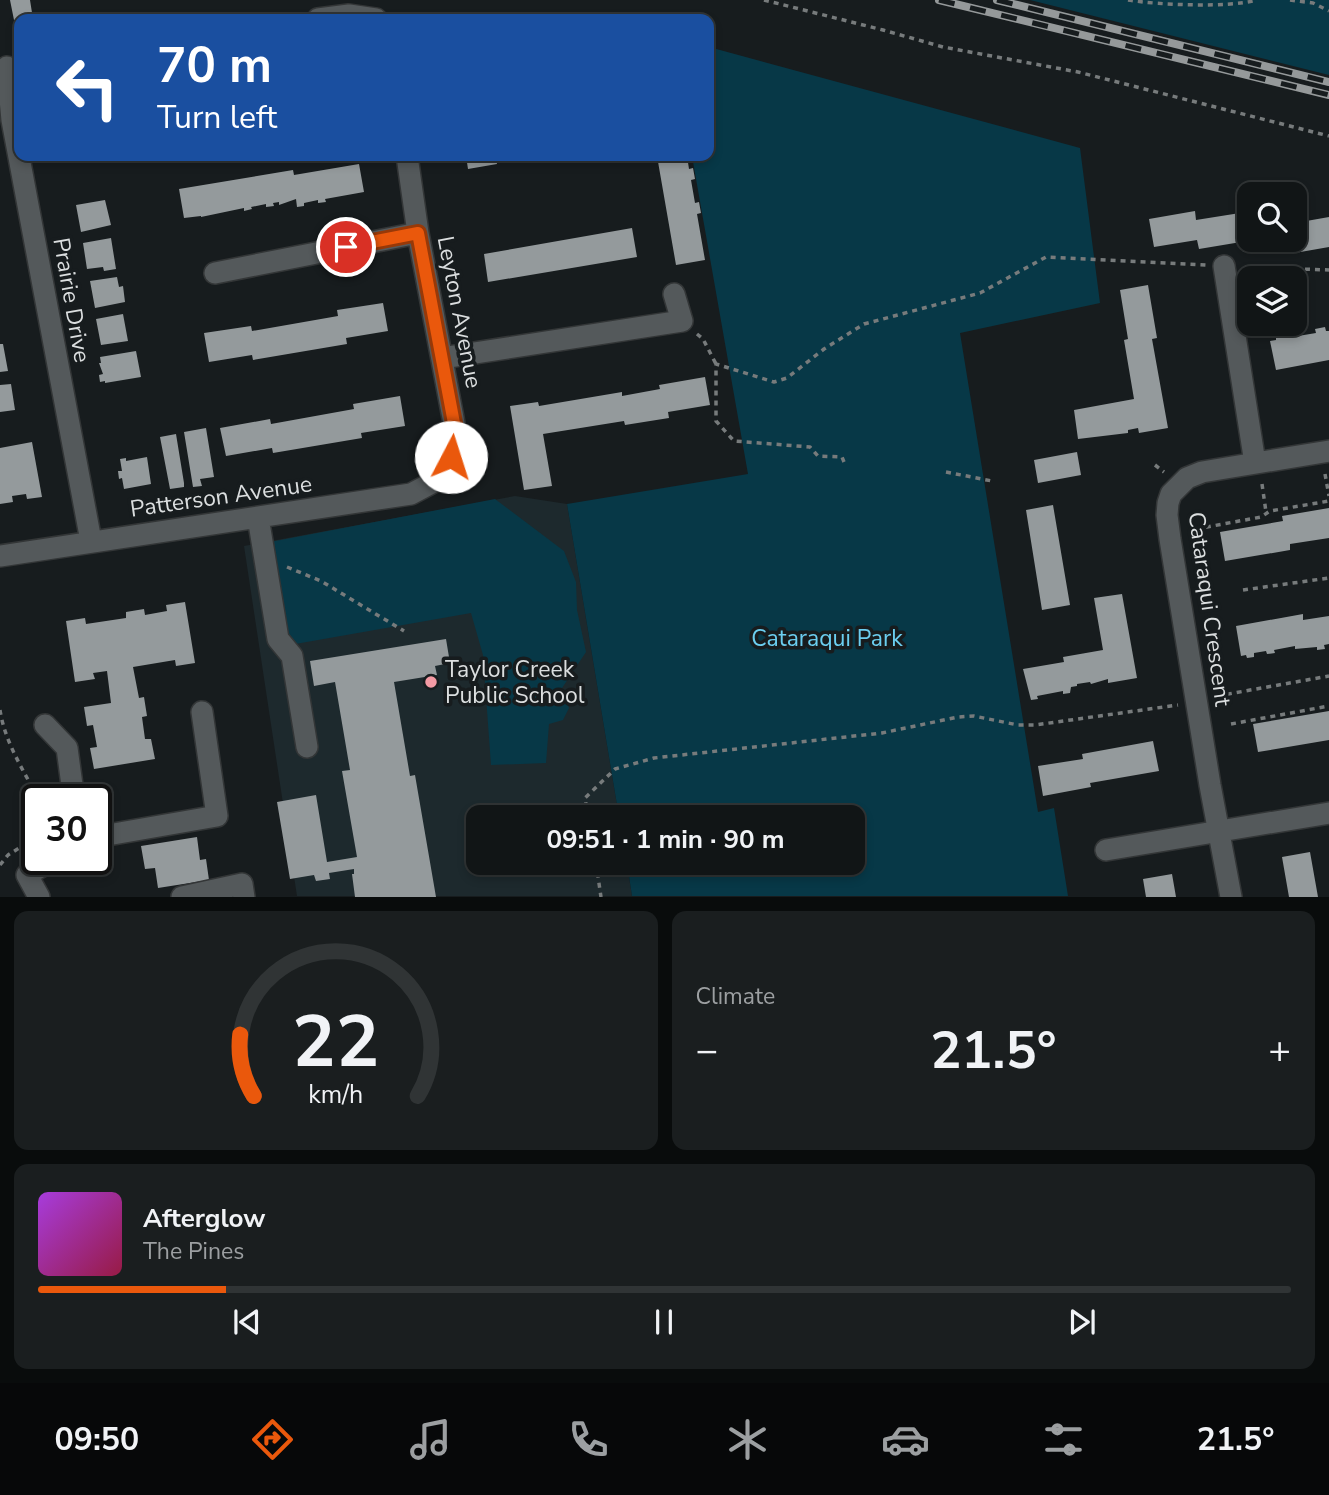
<!DOCTYPE html>
<html lang="en">
<head>
<meta charset="utf-8">
<style>
  body { margin:0; font-family:"Nunito Sans",sans-serif; background:#1a1e1f; color:#f1f3f6; height:100vh; display:flex; flex-direction:column; font-size:26px; white-space:nowrap }
  * { box-sizing:border-box; margin:0 }
  p { font-size:23px; color:#9c9fa1 }
  .icon { flex:none; width:38px; height:38px; fill:none; stroke:currentColor; stroke-width:2; stroke-linecap:round; stroke-linejoin:round }
  .map { position:relative; height:897px; overflow:hidden }
  .sheet { display:flex; flex-direction:column; gap:14px; padding:14px; background:#090c0c; flex:1 }
  .sheet>* { flex:none }
  .top-card { position:absolute; left:14px; top:14px; width:700px; height:147px; border-radius:14px; box-shadow:0 4px 10px #0003,0 0 0 2px #303435; background:#1a4fa0; color:#fff; overflow:hidden }
  .buttons { position:absolute; left:1237px; top:182px; display:grid; gap:14px }
  .buttons a { display:grid; place-items:center; width:70px; height:70px; border-radius:14px; background:#111516; box-shadow:0 4px 10px #0003,0 0 0 2px #303435; font-size:35px }
  .speed { position:absolute; left:21px; top:784px; display:flex; gap:14px; font-size:35px; font-weight:700; text-align:center }
  .speed>* { display:grid; place-content:center; width:91px; height:91px; border-radius:50%; background:#111516; box-shadow:0 4px 10px #0003,0 0 0 2px #303435; line-height:1 }
  .speed .limit { border:4px solid #111; border-radius:10px; background:#fff; color:#111 }
  .pin { position:absolute; display:grid; place-items:center; width:60px; height:60px; color:#fff; margin:-30px; border:4px solid #fff; border-radius:50%; box-shadow:0 2px 7px #0007 }
  .me { position:absolute; width:77px; margin:-38px; rotate:5deg; stroke-linejoin:round; filter:drop-shadow(0 0 5px #0008) }
  .turn { display:flex; align-items:center; gap:24px; height:147px; padding:0 28px; font-size:32px }
  .turn .icon { width:91px; height:91px; stroke-width:2.5 }
  .turn b { display:block; font-size:49px; line-height:60px }
  .big { font-size:52px; font-weight:700; line-height:1.1 }
  .sheet .tile { flex:1; display:flex; flex-direction:column; justify-content:center; gap:10px; min-width:0; padding:0 24px; border-radius:14px; background:#1a1e1f }
  .sheet .dial { align-items:center; gap:0 }
  .dial svg { height:182px; overflow:visible; fill:none; stroke:#303435; stroke-width:7; stroke-linecap:round; text-anchor:middle }
  .dial text { fill:#f1f3f6; stroke:none }
  .song { display:flex; align-items:center; gap:21px }
  .cover { width:84px; height:84px; border-radius:10px; background:linear-gradient(135deg,hsl(280 70% 55%),hsl(340 70% 35%)) }
  .played { height:7px; border-radius:4px; background:linear-gradient(90deg,#ea580c 15%,#303435 15%) }
  .keys { display:flex; justify-content:space-around; direction:ltr }
  .heat { display:flex; justify-content:space-between; align-items:center; font-size:38px; direction:ltr }
  .sheet .tiles { flex:1; display:grid; gap:14px; grid-template-columns:1fr 1fr }
  .tile:last-child { grid-column:span 2 }
  .trip { position:absolute; left:466px; top:805px; width:399px; height:70px; border-radius:14px; background:#111516; box-shadow:0 4px 10px #0003,0 0 0 2px #303435; font-weight:700; line-height:70px; text-align:center }
  .menu { display:flex; height:112px; justify-content:space-around; align-items:center; background:#070809; color:#9c9fa1 }
  .menu .icon { width:49px; height:49px }
  .menu .selected { color:#ea580c }
  .menu b { font-size:32px; color:#f1f3f6 }
  .map>svg:first-child { display:block }
</style>
</head>
<body>
<div class="map">
<svg width="1329" height="897" viewBox="0 0 1329 897">
  <rect width="100%" height="100%" fill="#171c1e"/>
  <path fill="#1d292d" d="M515 496 567 504 619 817H478V863H627L632 896H297L244 546Z"/>
  <path fill="#073847" d="M1030 0H1329V75Z
    M709 47 1080 148 1100 303 960 333 1038 812 1054 808 1068 896H632L627 863H852V817H619L567 504 748 474 692 156H709Z
    M495 499 564 551 576 582 577 610 586 652 562 688 569 708 563 720 549 724 546 763 491 765 483 655 471 613 284 646 270 542Z"/>
  <path fill="#949a9c" d="M10 0H30L33 19 14 20Z
    M466 156H513L514 159H496L497 164 468 169Z
    M657 156H687L689 169 693 168 695 179 691 180 695 203 699 202 701 213 697 214 705 260 676 265Z
    M359 164 364 192 325 199 326 202 318 203V200L304 203V206L297 207 296 199 279 205V202L273 203 274 206 266 207V204L251 207 252 209 244 211V208L201 217V216L184 218 179 189 293 170 294 175Z
    M105 200 111 225 81 232 76 205Z
    M1195 211 1196 220 1240 213 1242 222 1250 221V240H1295V223L1329 217V247L1289 254 1287 245 1243 252 1241 242 1199 249 1197 240 1154 247 1149 219Z
    M632 228 637 257 488 282 484 254Z
    M111 238 116 269 104 271 103 267 87 269 83 243Z
    M117 277 119 287 123 286 125 302 95 308 90 281Z
    M1148 285 1157 338 1152 339 1168 428 1139 433 1138 428 1128 430V433L1078 439 1074 410 1134 399 1124 340 1128 339 1120 290Z
    M383 303 388 331 346 338 347 344 253 360 252 355 209 362 204 333 251 326 252 331 338 316 337 310Z
    M123 314 128 341 101 345 96 319Z
    M1325 327 1326 331H1329V360L1276 370 1270 341 1276 340V336L1285 334 1286 338 1316 333 1315 329Z
    M0 344H3L8 371 0 372Z
    M136 351 141 377 105 383V381L100 382 99 375 103 374 99 363H101L100 357Z
    M705 377 710 405 668 412 669 418 625 425 624 421 543 434 552 486 524 490 510 406 538 402 539 406 622 392V396L660 389 659 385Z
    M11 384 15 410 0 412V385Z
    M400 396 405 426 361 433 362 438 273 453 272 448 226 456 220 428 270 419 271 424 354 409 353 404Z
    M206 428 214 477 200 479 202 486 193 487 184 432Z
    M176 434 184 483V487L170 489 160 437Z
    M32 442 42 497 27 499 26 494 12 496 13 502 0 504V448Z
    M1077 452 1081 475 1038 483 1034 460Z
    M147 457 151 484 124 489 122 478 119 479 118 471H122L120 459 126 458V461Z
    M1053 505 1070 605 1042 610 1026 510Z
    M1329 508V538L1290 544V550L1225 561 1220 532 1283 521 1282 516Z
    M1122 594 1137 678 1108 683V679L1091 684 1090 682 1077 684V686L1071 687 1070 693 1063 694V691L1037 696 1038 699 1031 700 1023 669 1064 662 1063 657 1103 650 1094 598Z
    M185 602 195 663 176 666 175 660 133 667 139 698 144 697 147 716 142 717 145 739H151L155 759 94 769 90 748 97 747 93 725 87 726 84 707 111 703 107 671 93 673 95 679 75 682 66 621 85 618 86 624 126 618V612L144 609 145 615 167 611 166 605Z
    M1303 614V620L1329 616V644L1324 645 1325 649 1317 650V647L1295 649V646L1274 650 1275 653 1267 654 1266 651 1254 653V657L1247 658 1246 655 1241 656 1236 626Z
    M446 639 450 663 435 666 437 675 394 682 410 776 415 775 436 897H355L352 874H354V869L329 873 330 879 316 881 314 875 290 879 277 802 316 795 327 862 357 857 342 771 350 770 335 682 314 686 310 661Z
    M1329 711V740L1258 752 1253 724Z
    M1153 741 1159 771 1090 783 1091 787 1043 796 1038 766 1083 759 1082 754Z
    M197 837 200 860 206 859 209 880 158 888 155 868 145 869 141 846Z
    M1310 852 1318 897H1289L1282 857Z
    M1172 874 1176 897H1146L1143 879Z"/>
  <g fill="none" stroke-linecap="round" stroke-linejoin="round">
    <defs>
      <path id="minor" d="M318 19 349 15 376 19
        M7 67 12 120 91 541
        M1224 266 1255 463
        M215 273 418 233
        M442 358 682 321 674 294
        M258 517 278 639 292 656 307 747
        M0 556 411 494 445 476 457 439 418 233 407 156
        M45 725 67 748 74 800
        M96 837 217 816 202 712
        M1106 850 1329 813
        M39 897 27 875 54 859
        M182 897 242 884 244 897
        M1231 897 1210 785 1170 539 1167 515 1168 503 1171 494 1187 478 1202 472 1329 451"/>
    </defs>
    <use href="#minor" stroke="#333637" stroke-width="24"/>
    <path stroke="#777b7c" stroke-width="3.5" stroke-dasharray="5 5" stroke-linecap="butt" d="M764 0 883 30 943 47 1078 72 1329 136
      M1128 0C1159 5 1228 8 1257 0
      M1290 0 1313 3 1329 11
      M1245 267 1329 270
      M697 334 703 339 716 364
      M844 462 842 457 818 456 810 447 734 441 716 421V364L774 382 787 378 824 349 864 324 980 293 1046 257 1206 265
      M1155 465 1164 472
      M946 472 992 481
      M1325 474 1329 496
      M1262 484 1266 512
      M1196 529 1261 517 1270 511 1329 501
      M287 567 321 581 404 631
      M1243 590 1329 578
      M1217 696 1329 676
      M0 710C5 743 24 771 39 800
      M1231 724 1329 706
      M588 817 585 798 615 769 654 758 882 733 958 717 974 716 1018 725H1035L1178 705
      M596 863 601 897
      M0 865 8 855 37 837"/>
    <use href="#minor" stroke="#54595b" stroke-width="21"/>
    <defs>
      <path id="rail" d="M939 0 1329 95
        M997 0 1329 82"/>
    </defs>
    <use href="#rail" stroke="#95999a" stroke-width="8"/>
    <use href="#rail" stroke="#171c1e" stroke-width="5" stroke-dasharray="16" stroke-linecap="butt"/>
  </g>
  <g fill="none" stroke-linecap="round" stroke-linejoin="round">
    <defs>
      <path id="route" d="M346 247 418 233 457 439 451 457"/>
    </defs>
    <use href="#route" stroke="#983908" stroke-width="18"/>
    <use href="#route" stroke="#ea580c" stroke-width="12"/>
  </g>
  <circle fill="#f49aa4" stroke="#171c1e" stroke-width="2.5" cx="431" cy="682" r="7"/>
  <g text-anchor="middle" stroke-width="7" stroke-linejoin="round" paint-order="stroke">
    <g font-size="23" fill="#dbdedf" stroke="#171c1e">
      <text transform="translate(72 300) rotate(80)" y="8">Prairie Drive</text>
      <text transform="translate(460 312) rotate(79)" y="8">Leyton Avenue</text>
      <text transform="translate(221 496) rotate(-8)" y="8">Patterson Avenue</text>
      <text transform="translate(1210 609) rotate(82)" y="8">Cataraqui Crescent</text>
    </g>
    <g font-size="23" fill="#6bcef0" stroke="#171c1e">
      <text x="827" y="646">Cataraqui Park</text>
    </g>
    <g font-size="23" fill="#dbdedf" stroke="#171c1e" text-anchor="start">
      <text x="445" y="677">Taylor Creek<tspan x="445" dy="26">Public School</tspan></text>
    </g>
  </g>
</svg>
<div class="buttons">
<a><svg class="icon" aria-label="search" viewBox="0 0 24 24"><circle cx="10" cy="10" r="6"/><path d="M15 15l6 6"/></svg></a>
<a><svg class="icon" aria-label="layers" viewBox="0 0 24 24"><path d="M12 4l9 5-9 5-9-5zM3 14l9 5 9-5"/></svg></a>
</div>
<div class="speed"><div class="limit">30</div></div>
<div class="pin" style="left:346px;top:247px;background:#d93025"><svg class="icon" aria-label="arrive" viewBox="0 0 24 24"><path d="M6 21V4h12l-3 4 3 4H6"/></svg></div>
<svg class="me" style="left:451px;top:457px" viewBox="-20 -20 40 40"><circle r="19" fill="#fff"/><path d="M0-13L10 11 0 6-10 11z" fill="#ea580c"/></svg>
<div class="trip">09:51 · 1 min · 90 m</div>
<div class="top-card">
<div class="turn"><svg class="icon" aria-label="left" viewBox="0 0 24 24"><path d="M17 20v-9H6M10 6l-5 5 5 5"/></svg><div><b>70 m</b>Turn left</div></div>
</div>
</div>
<section class="sheet">
<div class="tiles">
<div class="tile dial"><svg viewBox="0 0 100 80">
<path d="M14 69A42 42 0 1 1 86 69"/>
<path d="M14 69A42 42 0 0 1 8 42" stroke="#ea580c"/>
<text x="50" y="56" font-size="32" font-weight="700">22</text>
<text x="50" y="72" font-size="11">km/h</text>
</svg></div>
<div class="tile"><p>Climate</p>
<div class="heat"><a>−</a><b class="big">21.5°</b><a>+</a></div>
</div>
<div class="tile">
<div class="song"><i class="cover"></i><div><b>Afterglow</b><p>The Pines</p></div></div>
<div class="played"></div>
<div class="keys"><svg class="icon" aria-label="previous" viewBox="0 0 24 24"><path d="M18 5L8 12l10 7zM5 5v14"/></svg><svg class="icon" aria-label="pause" viewBox="0 0 24 24"><path d="M8 5v14M16 5v14"/></svg><svg class="icon" aria-label="next" viewBox="0 0 24 24"><path d="M6 5l10 7-10 7zM19 5v14"/></svg></div>
</div>
</div>
</section>
<nav class="menu">
<b>09:50</b>
<svg class="icon selected" aria-label="directions" viewBox="0 0 24 24"><path d="M12 3l9 9-9 9-9-9zM9 14v-3h6M13 9l2 2-2 2"/></svg>
<svg class="icon" aria-label="music" viewBox="0 0 24 24"><path d="M9 18V5l10-2v13"/><circle cx="6" cy="18" r="3"/><circle cx="16" cy="16" r="3"/></svg>
<svg class="icon" aria-label="phone" viewBox="0 0 24 24"><path d="M5 4h4l2 5-3 2q2 4 5 5l2-3 5 2v4C11 20 4 13 5 4z"/></svg>
<svg class="icon" aria-label="climate" viewBox="0 0 24 24"><path d="M12 3v18M4 7l16 10M4 17L20 7"/></svg>
<svg class="icon" aria-label="car" viewBox="0 0 24 24"><path d="M5 17H2v-5l4-1 3-4h7l3 4 3 1v5h-3M9 17h6M6 11h13"/><circle cx="7" cy="17" r="2"/><circle cx="17" cy="17" r="2"/></svg>
<svg class="icon" aria-label="filters" viewBox="0 0 24 24"><path d="M4 7h16M4 17h16"/><circle cx="9" cy="7" r="2"/><circle cx="15" cy="17" r="2"/></svg>
<b>21.5°</b>
</nav>
</body>
</html>
